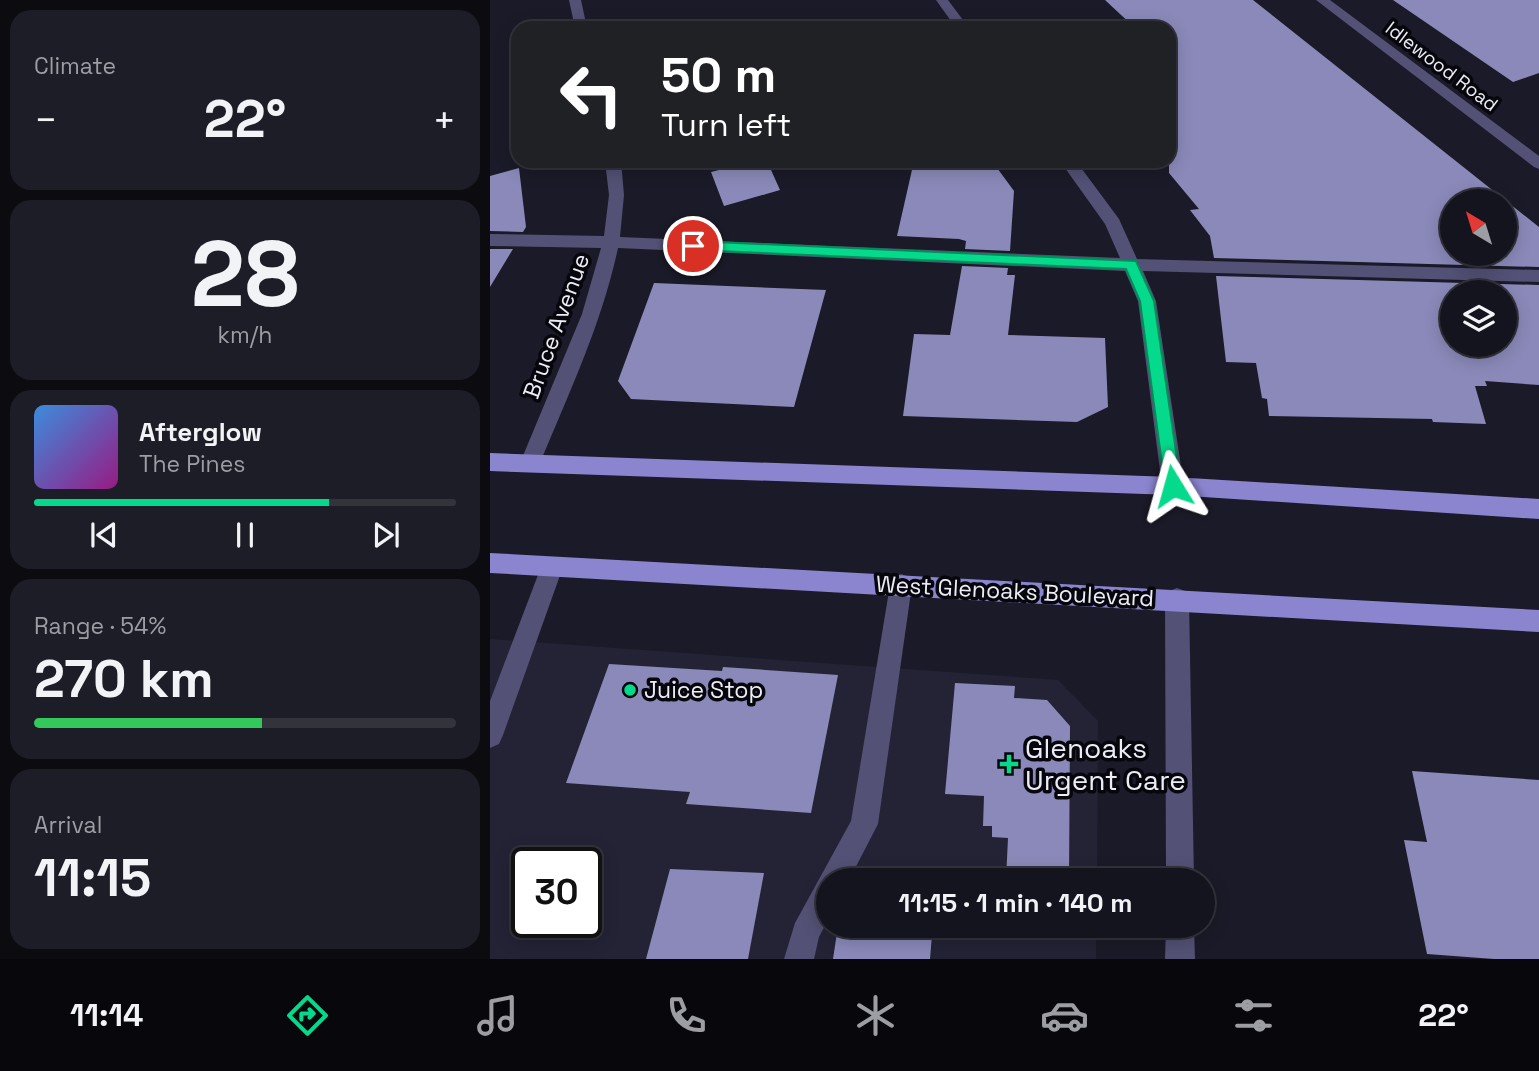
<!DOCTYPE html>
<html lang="en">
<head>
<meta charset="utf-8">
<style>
  body { margin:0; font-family:"Space Grotesk",sans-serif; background:#1d1d27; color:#f1f3f6; height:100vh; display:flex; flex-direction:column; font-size:26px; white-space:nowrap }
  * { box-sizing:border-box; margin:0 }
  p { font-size:23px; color:#9d9ea4 }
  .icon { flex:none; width:38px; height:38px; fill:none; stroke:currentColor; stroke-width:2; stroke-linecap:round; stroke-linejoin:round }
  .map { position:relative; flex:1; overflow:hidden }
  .drawer { display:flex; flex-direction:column; gap:10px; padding:10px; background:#0b0b10; width:490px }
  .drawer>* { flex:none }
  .banner { position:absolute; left:21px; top:21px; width:665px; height:147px; border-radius:21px; box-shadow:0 4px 18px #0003,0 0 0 2px #33333c; background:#202124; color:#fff; overflow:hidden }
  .needle { width:46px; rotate:322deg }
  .fabs { position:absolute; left:950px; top:189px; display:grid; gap:14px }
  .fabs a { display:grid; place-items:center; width:77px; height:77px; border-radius:50%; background:#14141e; box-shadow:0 4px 18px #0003,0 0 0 2px #33333c; font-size:35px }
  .speed { position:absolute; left:21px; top:847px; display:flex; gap:14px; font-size:35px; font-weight:700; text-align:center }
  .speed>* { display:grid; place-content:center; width:91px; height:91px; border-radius:50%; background:#14141e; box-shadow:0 4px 18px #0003,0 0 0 2px #33333c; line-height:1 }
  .speed .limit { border:4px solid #111; border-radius:10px; background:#fff; color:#111 }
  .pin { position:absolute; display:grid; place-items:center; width:60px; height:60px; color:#fff; margin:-30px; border:4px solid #fff; border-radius:50%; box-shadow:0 2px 7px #0007 }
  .me { position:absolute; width:77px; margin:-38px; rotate:352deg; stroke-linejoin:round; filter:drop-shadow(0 0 5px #0008) }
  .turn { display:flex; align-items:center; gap:24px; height:147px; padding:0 35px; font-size:32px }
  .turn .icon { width:91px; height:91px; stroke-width:2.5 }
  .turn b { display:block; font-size:49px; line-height:60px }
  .big { font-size:52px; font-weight:800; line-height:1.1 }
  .drawer .tile { flex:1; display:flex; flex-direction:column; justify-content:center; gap:10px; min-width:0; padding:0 24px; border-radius:21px; background:#1d1d27 }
  .drawer .dial { align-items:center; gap:0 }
  .dial b { font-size:91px; line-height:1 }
  .song { display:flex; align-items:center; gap:21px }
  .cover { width:84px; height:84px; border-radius:10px; background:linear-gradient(135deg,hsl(210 70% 55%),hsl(310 70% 35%)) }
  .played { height:7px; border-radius:4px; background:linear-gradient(90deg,#05d98b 70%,#33333c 70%) }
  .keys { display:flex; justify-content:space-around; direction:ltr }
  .heat { display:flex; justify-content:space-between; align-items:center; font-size:38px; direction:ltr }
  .charge { height:10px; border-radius:5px; background:linear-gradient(90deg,#34c759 54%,#33333c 0) }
  .trip { position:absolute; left:326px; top:868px; width:399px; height:70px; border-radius:35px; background:#14141e; box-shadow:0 4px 18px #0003,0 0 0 2px #33333c; font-weight:800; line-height:70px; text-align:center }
  .dock { display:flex; height:112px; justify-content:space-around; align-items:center; background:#08080c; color:#9d9ea4 }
  .dock .icon { width:49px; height:49px }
  .dock .on { color:#05d98b }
  .dock b { font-size:32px; color:#f1f3f6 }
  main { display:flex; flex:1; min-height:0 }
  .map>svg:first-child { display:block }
</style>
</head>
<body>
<main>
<section class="drawer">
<div class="tile"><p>Climate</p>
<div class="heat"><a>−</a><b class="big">22°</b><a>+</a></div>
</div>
<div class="tile dial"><b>28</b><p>km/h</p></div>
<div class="tile">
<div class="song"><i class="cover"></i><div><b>Afterglow</b><p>The Pines</p></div></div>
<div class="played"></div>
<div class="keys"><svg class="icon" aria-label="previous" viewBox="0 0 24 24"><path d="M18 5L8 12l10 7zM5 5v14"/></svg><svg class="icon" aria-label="pause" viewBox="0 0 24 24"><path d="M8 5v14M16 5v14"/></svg><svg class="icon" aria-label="next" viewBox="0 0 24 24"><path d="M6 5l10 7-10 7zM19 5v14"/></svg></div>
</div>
<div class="tile"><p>Range · 54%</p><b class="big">270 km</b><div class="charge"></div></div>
<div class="tile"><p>Arrival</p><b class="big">11:15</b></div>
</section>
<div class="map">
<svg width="1049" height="959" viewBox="0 0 1049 959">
  <rect width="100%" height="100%" fill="#1b1a28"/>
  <path fill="#242336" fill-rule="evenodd" d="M0 639 568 680 608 721 607 880H338V926H606V959H0ZM37 863H96V922H37Z"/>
  <path fill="#8b89b9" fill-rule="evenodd" d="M615 0H763L1049 227V267L724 258 720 236 700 210 709 209 679 173V28H645ZM962 201H1015V254H962Z
    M903 0H1049V73L1023 82Z
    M230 161H277L290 190 234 206 221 172 233 169Z
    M424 161H502L524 191 520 251 475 249 476 241 469 239 407 236Z
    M29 168 36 227 33 232 0 231V176Z
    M0 249H23L0 287Z
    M472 266 518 268 517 275H525L518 335 615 338 618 407 587 422 413 416 424 334 460 335Z
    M726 276 1049 285V385L995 381 997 386H985L996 424 943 422 942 419 779 416 777 399 772 398 766 363 736 362ZM962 292H1015V345H962Z
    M164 283 336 290 304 407 141 399 128 381Z
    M119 664 232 671 233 667 348 675 321 813 196 804 200 792 76 783Z
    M465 683 525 686 524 698 557 700 580 726 579 880H516L518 838 502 837V826H493L494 796 455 794Z
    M922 771 1049 780V959H1004L937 954 914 840 937 842Z
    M180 869 274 873 258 959H156Z
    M348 926 442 935 440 959H343Z"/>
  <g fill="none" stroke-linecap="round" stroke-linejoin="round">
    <path fill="#535175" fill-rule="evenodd" d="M79 0H91L97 28H85Z
      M446 0H458L479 28H466Z
      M826 0H840L1049 156V169L1044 167Z
      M115 161H131L134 195 130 237 630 258 615 224 570 161H586L629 219 647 259 1049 270V282L653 271 666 301 694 486 690 493 683 495 676 493 672 486 648 301 635 271 128 248C112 323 79 393 50 463L47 469 40 472 33 469 30 463 92 314 111 248 0 246V234L114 236 119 195Z
      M62 557 70 560 73 567 13 735 9 744 0 748V701L51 567 54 560Z
      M411 574 419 577 422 585 388 824 359 880H338V920L329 937 324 959H294L305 923 361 821 400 585 403 577Z
      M687 588 695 591 699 599 704 880H676L675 599 679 591Z
      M676 926H704L705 959H675Z"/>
    <path fill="#8b85d0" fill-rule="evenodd" d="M0 453 683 477 1049 499V519L683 495 0 471Z
      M0 553 1049 610V632L0 573Z"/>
  </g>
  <path fill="#05d98b" stroke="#038d5a" stroke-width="2" d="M203 241 646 261 664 301 691 486 689 491H677L675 486 650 301 636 269 203 250 196 246Z"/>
  <g fill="#05d98b" stroke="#06060c" stroke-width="2.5">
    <circle cx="140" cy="690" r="7"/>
    <path d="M515.5 753.5h7v7h7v7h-7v7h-7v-7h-7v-7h7z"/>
  </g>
  <g text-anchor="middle" stroke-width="7" stroke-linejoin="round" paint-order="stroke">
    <g font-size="19" fill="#ececf6" stroke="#06060c">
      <text transform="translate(952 66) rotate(37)" y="7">Idlewood Road</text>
    </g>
    <g font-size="23" fill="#ececf6" stroke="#06060c">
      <text transform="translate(66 326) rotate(-70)" y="8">Bruce Avenue</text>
      <text transform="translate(525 591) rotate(3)" y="8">West Glenoaks Boulevard</text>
    </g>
    <g font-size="23" fill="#ececf6" stroke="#06060c" text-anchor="start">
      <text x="154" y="698">Juice Stop</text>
    </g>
    <g font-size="28" fill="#ececf6" stroke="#06060c" text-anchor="start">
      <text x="535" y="758">Glenoaks<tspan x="535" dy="32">Urgent Care</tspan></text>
    </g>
  </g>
</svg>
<div class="fabs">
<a><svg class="needle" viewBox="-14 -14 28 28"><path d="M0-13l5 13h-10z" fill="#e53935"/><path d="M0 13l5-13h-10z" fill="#9d9ea4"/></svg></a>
<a><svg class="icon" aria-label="layers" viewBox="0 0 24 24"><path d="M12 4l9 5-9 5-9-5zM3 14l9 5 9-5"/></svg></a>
</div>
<div class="speed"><div class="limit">30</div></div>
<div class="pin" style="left:203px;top:246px;background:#d93025"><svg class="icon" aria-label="arrive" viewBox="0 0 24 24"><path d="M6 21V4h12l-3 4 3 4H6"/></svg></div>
<svg class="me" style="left:683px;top:486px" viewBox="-20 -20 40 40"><path d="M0-17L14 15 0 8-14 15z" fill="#05d98b" stroke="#fff" stroke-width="4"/></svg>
<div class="trip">11:15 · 1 min · 140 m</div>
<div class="banner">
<div class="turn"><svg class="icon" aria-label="left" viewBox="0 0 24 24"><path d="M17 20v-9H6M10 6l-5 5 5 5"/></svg><div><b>50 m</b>Turn left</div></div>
</div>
</div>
</main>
<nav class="dock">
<b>11:14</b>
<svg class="icon on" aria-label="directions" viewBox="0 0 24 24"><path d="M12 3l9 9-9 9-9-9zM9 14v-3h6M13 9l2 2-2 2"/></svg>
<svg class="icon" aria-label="music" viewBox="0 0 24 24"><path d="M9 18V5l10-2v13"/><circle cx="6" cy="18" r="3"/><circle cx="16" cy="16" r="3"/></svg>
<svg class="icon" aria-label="phone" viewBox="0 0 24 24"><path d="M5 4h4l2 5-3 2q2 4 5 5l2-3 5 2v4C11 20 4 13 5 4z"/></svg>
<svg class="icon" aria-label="climate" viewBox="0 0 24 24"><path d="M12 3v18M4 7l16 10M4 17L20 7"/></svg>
<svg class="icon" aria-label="car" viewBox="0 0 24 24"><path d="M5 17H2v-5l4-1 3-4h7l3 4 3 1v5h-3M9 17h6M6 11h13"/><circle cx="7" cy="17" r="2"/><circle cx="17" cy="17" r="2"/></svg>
<svg class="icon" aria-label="filters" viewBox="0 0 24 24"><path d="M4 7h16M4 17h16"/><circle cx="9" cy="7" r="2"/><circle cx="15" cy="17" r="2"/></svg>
<b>22°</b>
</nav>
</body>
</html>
